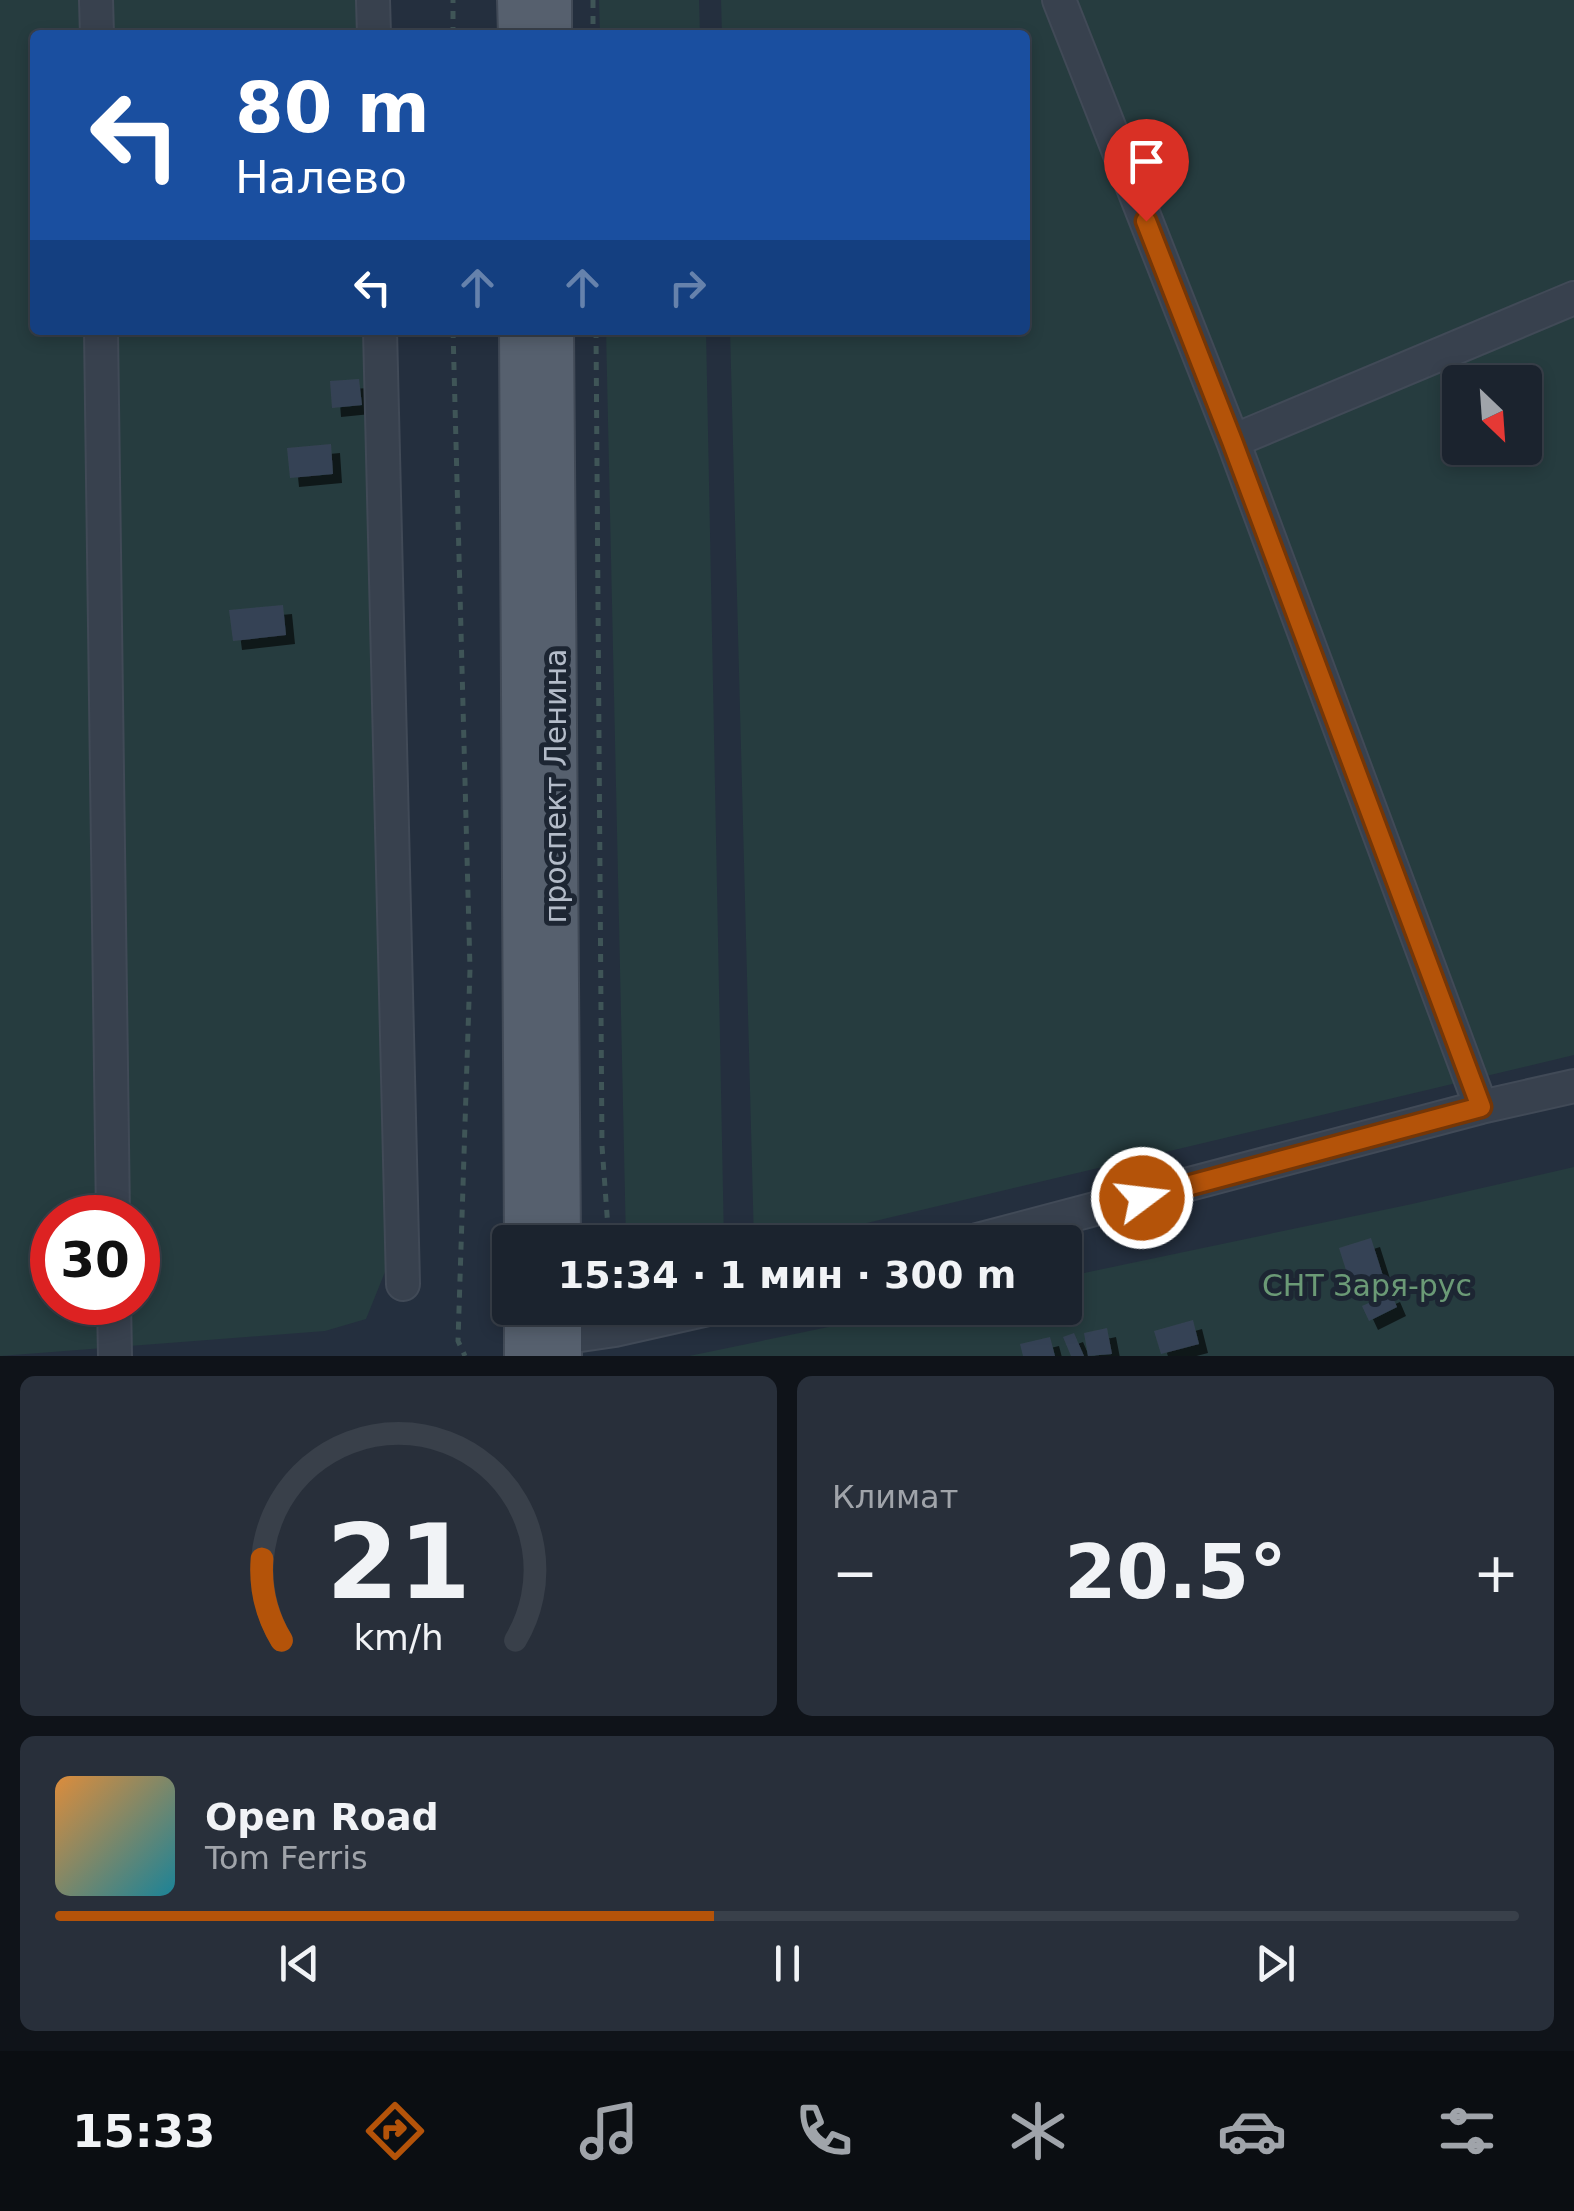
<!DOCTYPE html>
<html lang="ru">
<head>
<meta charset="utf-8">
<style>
  body { margin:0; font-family:"DejaVu Sans",sans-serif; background:#282f3a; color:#f1f3f6; height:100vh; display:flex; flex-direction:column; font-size:38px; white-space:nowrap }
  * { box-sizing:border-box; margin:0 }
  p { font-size:32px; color:#a0a4aa }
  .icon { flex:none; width:55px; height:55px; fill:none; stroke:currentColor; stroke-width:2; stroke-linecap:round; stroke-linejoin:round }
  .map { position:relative; height:1356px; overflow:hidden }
  .details { display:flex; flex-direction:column; gap:20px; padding:20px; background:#0f1319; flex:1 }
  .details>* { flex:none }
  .hud { position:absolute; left:30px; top:30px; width:1000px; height:305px; border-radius:10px; box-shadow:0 5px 15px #0003,0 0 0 2px #39404a; background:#1a4fa0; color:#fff; overflow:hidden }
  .needle { width:65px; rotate:155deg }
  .controls { position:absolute; left:1442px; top:365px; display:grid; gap:20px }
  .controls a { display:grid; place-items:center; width:100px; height:100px; border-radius:10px; background:#1b232e; box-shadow:0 5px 15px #0003,0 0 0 2px #39404a; font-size:50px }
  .speed { position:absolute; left:30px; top:1195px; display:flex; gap:20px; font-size:50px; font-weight:700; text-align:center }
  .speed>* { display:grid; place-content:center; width:130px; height:130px; border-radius:50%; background:#1b232e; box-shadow:0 5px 15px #0003,0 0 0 2px #39404a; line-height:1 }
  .speed .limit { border:15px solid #d22; background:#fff; color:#111 }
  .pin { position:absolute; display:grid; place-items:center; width:85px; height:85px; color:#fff; margin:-102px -42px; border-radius:50% 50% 50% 0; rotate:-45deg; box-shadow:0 0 10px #0007 }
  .pin .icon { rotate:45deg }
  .me { position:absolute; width:110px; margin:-55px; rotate:75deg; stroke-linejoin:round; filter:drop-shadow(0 0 8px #0008) }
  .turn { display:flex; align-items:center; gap:35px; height:210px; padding:0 40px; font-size:45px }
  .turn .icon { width:130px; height:130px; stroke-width:2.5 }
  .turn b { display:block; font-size:70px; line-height:85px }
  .lanes { display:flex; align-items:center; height:95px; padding:0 40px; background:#0003; justify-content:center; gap:50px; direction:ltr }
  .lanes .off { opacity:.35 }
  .big { font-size:75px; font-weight:700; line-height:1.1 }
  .details .card { flex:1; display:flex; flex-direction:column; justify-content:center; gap:15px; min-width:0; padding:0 35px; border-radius:15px; background:#282f3a }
  .details .dial { align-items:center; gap:0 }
  .dial svg { height:260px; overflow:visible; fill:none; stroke:#39404a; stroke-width:7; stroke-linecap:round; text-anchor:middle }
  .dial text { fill:#f1f3f6; stroke:none }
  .song { display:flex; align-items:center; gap:30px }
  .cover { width:120px; height:120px; border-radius:15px; background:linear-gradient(135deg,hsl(30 70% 55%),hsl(190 70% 35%)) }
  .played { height:10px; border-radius:5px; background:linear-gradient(90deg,#b45309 45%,#39404a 45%) }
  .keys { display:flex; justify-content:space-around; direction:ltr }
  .heat { display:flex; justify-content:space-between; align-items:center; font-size:55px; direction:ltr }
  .details .tiles { flex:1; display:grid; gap:20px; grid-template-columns:1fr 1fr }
  .card:last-child { grid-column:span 2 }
  .trip { position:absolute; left:492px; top:1225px; width:590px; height:100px; border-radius:10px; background:#1b232e; box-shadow:0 5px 15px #0003,0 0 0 2px #39404a; font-weight:700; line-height:100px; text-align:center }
  .menu { display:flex; height:160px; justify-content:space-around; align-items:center; background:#0b0e12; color:#a0a4aa }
  .menu .icon { width:70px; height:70px }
  .menu .selected { color:#b45309 }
  .menu b { font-size:45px; color:#f1f3f6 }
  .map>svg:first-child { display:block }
</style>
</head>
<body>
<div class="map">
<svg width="1574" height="1356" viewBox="0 0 1574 1356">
  <defs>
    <filter id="shadow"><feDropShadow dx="9" dy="9" stdDeviation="0" flood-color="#0009"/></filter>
  </defs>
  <rect width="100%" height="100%" fill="#242f3e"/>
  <path fill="#263c3f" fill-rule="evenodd" d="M0 0H382V35H35V330H384L387 1267 366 1319 325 1331 0 1356ZM52 1218H138V1302H52Z
    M599 0H699L700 35H600Z
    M721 0H1574V1055L787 1242H754L730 330H1025V35H722ZM1460 382H1525V448H1460Z
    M606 330H706L724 1242H626Z
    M1574 1167V1356H689L920 1308H1065V1277L1412 1204Z"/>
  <path fill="#364354" filter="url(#shadow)" d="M359 379 362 405 332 408 330 381Z
    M331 444 333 474 290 478 287 448Z
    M283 605 286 635 233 641 229 610Z
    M1371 1238 1384 1279 1352 1289 1339 1248Z
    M1391 1293 1397 1307 1369 1321 1362 1306Z
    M1193 1320 1199 1344 1161 1354 1154 1331Z
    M1107 1328 1112 1354 1088 1356 1084 1333Z
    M1074 1333 1084 1356H1071L1063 1337Z
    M1050 1337 1055 1356H1023L1020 1344Z"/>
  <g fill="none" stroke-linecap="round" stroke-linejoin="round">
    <defs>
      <path id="minor" d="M96 0 97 35
        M373 0 374 35
        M1059 0 1233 441 1481 1107
        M101 330 113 1218
        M380 330 403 1284
        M1233 441 1574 298
        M970 1242 1481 1107 1574 1086
        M114 1302 115 1356
        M560 1338 615 1330 713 1308"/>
      <path id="major" d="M519 0 520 35
        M550 0V35
        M521 330 526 1242
        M552 330 559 1242
        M526 1308V1356
        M560 1308V1356"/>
    </defs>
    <use href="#minor" stroke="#414a57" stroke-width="36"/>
    <use href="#major" stroke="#414a57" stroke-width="46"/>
    <path stroke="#3f5557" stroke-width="5" stroke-dasharray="8 8" stroke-linecap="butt" d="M593 0V35
      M453 35V0
      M453 330 470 969 458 1341 465 1356
      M596 330 602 1146 609 1242"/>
    <use href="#minor" stroke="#38414e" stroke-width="32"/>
    <use href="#major" stroke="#56606e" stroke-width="42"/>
  </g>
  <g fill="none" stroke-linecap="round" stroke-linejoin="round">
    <defs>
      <path id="route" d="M1142 1198 1481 1107 1232 441 1146 221"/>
    </defs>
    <use href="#route" stroke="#753606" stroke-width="25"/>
    <use href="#route" stroke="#b45309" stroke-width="18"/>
  </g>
  <g text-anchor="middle" stroke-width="10" stroke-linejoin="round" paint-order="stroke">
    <g font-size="30" fill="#b4bcc9" stroke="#1d2633">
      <text transform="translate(556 786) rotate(-90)" y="10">проспект Ленина</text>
    </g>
    <g font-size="30" fill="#6b9a76" stroke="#1d2633">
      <text x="1367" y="1296">СНТ Заря-рус</text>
    </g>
  </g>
</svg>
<div class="controls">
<a><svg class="needle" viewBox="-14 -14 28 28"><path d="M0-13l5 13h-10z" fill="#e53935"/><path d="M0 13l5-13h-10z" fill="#a0a4aa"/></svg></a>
</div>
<div class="speed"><div class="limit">30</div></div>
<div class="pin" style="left:1146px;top:221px;background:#d93025"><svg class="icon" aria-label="arrive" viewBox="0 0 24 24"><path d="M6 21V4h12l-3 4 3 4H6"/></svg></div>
<svg class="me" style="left:1142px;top:1198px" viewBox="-20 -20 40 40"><circle r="17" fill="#b45309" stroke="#fff" stroke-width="3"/><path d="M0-11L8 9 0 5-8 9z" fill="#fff"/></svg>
<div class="trip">15:34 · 1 мин · 300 m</div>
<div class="hud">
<div class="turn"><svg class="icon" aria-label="left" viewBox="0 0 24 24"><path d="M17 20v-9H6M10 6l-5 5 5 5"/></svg><div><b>80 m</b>Налево</div></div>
<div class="lanes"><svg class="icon" aria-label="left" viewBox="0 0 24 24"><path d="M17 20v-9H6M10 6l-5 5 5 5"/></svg><svg class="icon off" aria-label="ahead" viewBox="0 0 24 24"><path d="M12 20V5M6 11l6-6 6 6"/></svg><svg class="icon off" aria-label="ahead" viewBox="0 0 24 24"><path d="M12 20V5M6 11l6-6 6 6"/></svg><svg class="icon off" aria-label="right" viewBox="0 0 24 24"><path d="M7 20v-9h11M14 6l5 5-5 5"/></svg></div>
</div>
</div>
<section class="details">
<div class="tiles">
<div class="card dial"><svg viewBox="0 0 100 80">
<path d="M14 69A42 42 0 1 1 86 69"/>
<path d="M14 69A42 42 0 0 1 8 44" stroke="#b45309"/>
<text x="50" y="56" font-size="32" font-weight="700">21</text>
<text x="50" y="72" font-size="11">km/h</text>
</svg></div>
<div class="card"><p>Климат</p>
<div class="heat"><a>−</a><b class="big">20.5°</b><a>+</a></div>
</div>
<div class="card">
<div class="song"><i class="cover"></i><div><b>Open Road</b><p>Tom Ferris</p></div></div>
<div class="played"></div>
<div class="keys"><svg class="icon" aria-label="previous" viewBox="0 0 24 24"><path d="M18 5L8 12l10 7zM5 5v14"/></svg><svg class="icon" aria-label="pause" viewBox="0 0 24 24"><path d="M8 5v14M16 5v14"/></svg><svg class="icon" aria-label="next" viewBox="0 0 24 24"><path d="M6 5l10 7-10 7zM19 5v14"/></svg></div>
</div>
</div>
</section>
<nav class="menu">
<b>15:33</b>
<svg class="icon selected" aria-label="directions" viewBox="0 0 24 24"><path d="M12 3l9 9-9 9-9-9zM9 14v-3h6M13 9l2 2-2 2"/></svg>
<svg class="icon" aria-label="music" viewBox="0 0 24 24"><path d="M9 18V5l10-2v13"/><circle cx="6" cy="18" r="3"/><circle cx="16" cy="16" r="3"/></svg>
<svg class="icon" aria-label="phone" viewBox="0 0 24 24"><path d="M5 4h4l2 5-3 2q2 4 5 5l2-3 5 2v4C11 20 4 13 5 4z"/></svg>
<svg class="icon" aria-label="climate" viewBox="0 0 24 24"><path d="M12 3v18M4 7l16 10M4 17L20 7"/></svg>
<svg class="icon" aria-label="car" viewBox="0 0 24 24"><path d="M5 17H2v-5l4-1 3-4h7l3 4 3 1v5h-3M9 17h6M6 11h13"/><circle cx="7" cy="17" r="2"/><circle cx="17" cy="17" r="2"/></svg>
<svg class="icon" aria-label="filters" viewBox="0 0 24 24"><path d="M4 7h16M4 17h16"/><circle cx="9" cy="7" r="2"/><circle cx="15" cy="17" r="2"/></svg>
</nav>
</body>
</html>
